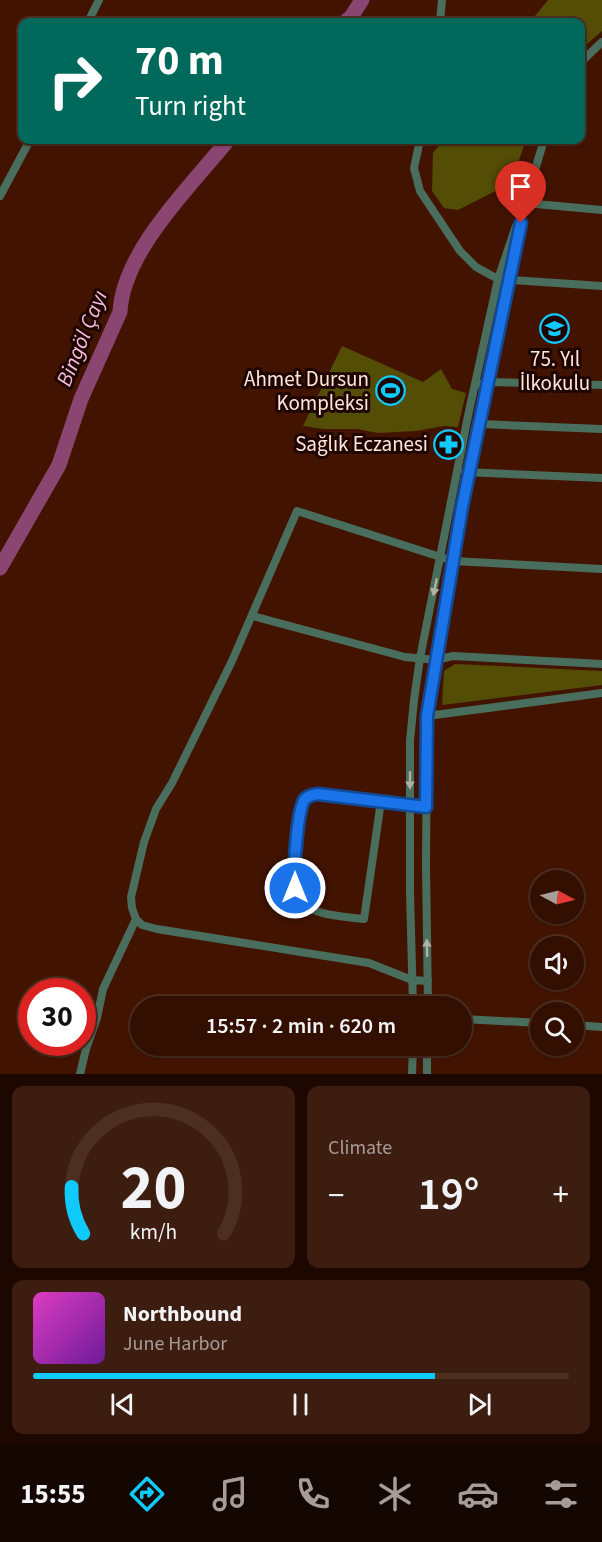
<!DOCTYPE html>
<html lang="en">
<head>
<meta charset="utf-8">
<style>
  body { margin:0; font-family:"Source Sans 3",sans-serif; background:#3d1d0f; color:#f1f3f6; height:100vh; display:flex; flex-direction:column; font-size:22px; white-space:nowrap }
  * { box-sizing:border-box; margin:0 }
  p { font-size:20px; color:#a89c99 }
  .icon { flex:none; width:33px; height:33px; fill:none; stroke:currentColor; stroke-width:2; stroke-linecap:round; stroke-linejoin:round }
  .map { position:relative; height:1074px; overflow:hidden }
  .sheet { display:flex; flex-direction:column; gap:12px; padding:12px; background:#1c0800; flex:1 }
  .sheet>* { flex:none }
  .banner { position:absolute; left:18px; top:18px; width:567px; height:126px; border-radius:12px; box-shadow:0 2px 4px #0004,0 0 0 2px #4d2f22; background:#00695c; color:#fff; overflow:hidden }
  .needle { width:39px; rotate:97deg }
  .fabs { position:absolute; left:530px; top:870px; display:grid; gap:12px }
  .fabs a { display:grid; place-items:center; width:54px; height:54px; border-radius:50%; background:#320f00; box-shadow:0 2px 4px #0004,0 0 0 2px #4d2f22; font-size:30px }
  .speed { position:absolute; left:18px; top:978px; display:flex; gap:12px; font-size:30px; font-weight:700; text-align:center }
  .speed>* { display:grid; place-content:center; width:78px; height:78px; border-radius:50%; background:#320f00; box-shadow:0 2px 4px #0004,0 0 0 2px #4d2f22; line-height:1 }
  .speed .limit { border:9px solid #d22; background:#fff; color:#111 }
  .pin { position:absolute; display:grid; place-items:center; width:51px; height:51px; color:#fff; margin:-62px -26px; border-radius:50% 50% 50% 0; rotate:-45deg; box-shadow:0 0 6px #0007 }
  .pin .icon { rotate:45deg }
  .me { position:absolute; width:66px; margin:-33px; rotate:0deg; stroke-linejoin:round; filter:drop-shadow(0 0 4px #0008) }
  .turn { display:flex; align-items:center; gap:21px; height:126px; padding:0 18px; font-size:27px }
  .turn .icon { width:78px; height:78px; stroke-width:2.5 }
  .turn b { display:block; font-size:42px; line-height:51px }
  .big { font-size:45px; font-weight:600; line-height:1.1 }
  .sheet .card { flex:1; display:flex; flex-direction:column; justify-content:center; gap:9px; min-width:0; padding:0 21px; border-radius:12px; background:#3d1d0f }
  .sheet .dial { align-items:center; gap:0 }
  .dial svg { height:156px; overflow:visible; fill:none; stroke:#4d2f22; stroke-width:7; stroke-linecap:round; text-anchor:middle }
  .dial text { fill:#f1f3f6; stroke:none }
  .song { display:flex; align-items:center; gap:18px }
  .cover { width:72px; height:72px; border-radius:9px; background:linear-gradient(135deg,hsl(310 70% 55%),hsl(280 70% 35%)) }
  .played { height:6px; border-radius:3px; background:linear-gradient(90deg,#0fcafa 75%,#4d2f22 75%) }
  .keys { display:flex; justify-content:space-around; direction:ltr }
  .heat { display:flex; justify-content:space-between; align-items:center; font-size:33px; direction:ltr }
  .sheet .tiles { flex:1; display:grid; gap:12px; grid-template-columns:1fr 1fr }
  .card:last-child { grid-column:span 2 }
  .trip { position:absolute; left:130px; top:996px; width:342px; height:60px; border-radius:30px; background:#320f00; box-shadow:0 2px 4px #0004,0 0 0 2px #4d2f22; font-weight:600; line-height:60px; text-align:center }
  .menu { display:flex; height:96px; justify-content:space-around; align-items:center; background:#140600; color:#a89c99 }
  .menu .icon { width:42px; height:42px }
  .menu .on { color:#0fcafa }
  .menu b { font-size:27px; color:#f1f3f6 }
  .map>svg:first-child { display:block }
</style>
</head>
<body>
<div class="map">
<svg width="602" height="1074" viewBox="0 0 602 1074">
  <rect width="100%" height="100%" fill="#421400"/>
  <path fill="#544d06" d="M548 0H602V31L581 49 580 22H530Z
    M443 140H526L511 183 458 210 444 208 432 191 433 153Z
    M342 346 423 382 441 369 452 389 466 393 458 427 444 426 416 431 378 433 357 429H324L303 426Z
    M455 664 602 671V685L442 705 444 671Z"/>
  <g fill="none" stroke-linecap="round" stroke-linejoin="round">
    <path stroke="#8b4571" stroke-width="15" d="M345 22 351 17 362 0
      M0 568 59 465 81 399 120 312C123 251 191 186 228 140"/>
    <path stroke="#4a6e5d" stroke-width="8" d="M88 22 99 0
      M440 22 442 0
      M580 63 602 42
      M420 140 414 168 420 191 460 251 476 267 498 279 602 286
      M0 196 30 140
      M525 203 602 210
      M475 385 489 382 602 385
      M480 424 602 429
      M465 472 602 478
      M253 616 405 657 436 660 453 656 602 664
      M427 716 602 693
      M381 801 364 919C341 916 315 916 297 900L293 875 303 801 309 796 318 794 426 807
      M428 981 412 980 369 963 157 929 142 925 136 919 132 908 131 897 144 842 156 809 172 783 232 661 297 511 453 561 602 569
      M413 1006 410 892V741L414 700 420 658 469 411 498 279 516 226
      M428 1006 426 866 427 716 462 507 525 203 544 140
      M462 1019 540 1023
      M573 1025 602 1027
      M80 1074 86 1049 97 1018 103 989 136 919
      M412 1074 413 1046
      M427 1074V1046"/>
  </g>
  <defs><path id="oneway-solid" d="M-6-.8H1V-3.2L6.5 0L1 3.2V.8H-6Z" transform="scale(1.5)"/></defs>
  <g fill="#aeb1a3">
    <use href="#oneway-solid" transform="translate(435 587) rotate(102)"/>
    <use href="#oneway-solid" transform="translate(410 780) rotate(90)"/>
    <use href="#oneway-solid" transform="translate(427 948) rotate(-91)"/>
  </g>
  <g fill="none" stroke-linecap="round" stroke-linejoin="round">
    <defs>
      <path id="route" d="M295 888C293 874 297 809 305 799 309 795 313 795 318 794L426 807 427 716 462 507 521 223"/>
    </defs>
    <use href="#route" stroke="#114b97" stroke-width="15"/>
    <use href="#route" stroke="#1a73e8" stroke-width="10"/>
  </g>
  <defs>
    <symbol id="school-ring" viewBox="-11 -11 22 22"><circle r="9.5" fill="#1e0500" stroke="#0fcafa" stroke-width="1.5"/><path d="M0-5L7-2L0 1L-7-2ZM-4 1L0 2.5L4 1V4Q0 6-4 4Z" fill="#0fcafa"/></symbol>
    <symbol id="stadium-ring" viewBox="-11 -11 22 22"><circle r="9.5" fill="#1e0500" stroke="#0fcafa" stroke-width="1.5"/><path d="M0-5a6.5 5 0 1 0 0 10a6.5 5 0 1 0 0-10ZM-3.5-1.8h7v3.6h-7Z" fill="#0fcafa"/></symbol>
    <symbol id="pharmacy-ring" viewBox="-11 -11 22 22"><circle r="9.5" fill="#1e0500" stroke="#0fcafa" stroke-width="1.5"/><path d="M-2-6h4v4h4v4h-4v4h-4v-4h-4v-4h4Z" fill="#0fcafa"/></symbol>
  </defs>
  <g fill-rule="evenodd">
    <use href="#school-ring" x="538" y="312" width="33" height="33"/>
    <use href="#stadium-ring" x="374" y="374" width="33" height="33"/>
    <use href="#pharmacy-ring" x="432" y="428" width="33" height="33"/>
  </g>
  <g text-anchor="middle" stroke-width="6" stroke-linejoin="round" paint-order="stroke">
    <g font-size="21" fill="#ffe7dd" stroke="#1e0500" text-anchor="end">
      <text x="555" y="366" text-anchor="middle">75. Yıl<tspan x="555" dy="24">İlkokulu</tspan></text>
      <text x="369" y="386">Ahmet Dursun<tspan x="369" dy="24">Kompleksi</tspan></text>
      <text x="428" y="451">Sağlık Eczanesi</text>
    </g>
    <g font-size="22" font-style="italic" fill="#fabde0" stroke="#1e0500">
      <text transform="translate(81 338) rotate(-68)" y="8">Bingöl Çayı</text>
    </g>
  </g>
</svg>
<div class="fabs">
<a><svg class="needle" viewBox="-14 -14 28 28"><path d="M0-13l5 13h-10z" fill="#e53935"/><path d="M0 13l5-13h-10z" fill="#a89c99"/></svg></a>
<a><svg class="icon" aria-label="sound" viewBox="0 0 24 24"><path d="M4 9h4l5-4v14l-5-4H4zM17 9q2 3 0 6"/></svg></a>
<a><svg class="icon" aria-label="search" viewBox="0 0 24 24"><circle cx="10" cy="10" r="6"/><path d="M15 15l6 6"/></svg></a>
</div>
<div class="speed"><div class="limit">30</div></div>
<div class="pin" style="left:521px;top:223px;background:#d93025"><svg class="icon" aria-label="arrive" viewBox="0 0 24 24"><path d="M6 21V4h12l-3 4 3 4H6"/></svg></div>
<svg class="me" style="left:295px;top:888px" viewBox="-20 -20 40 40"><circle r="17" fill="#1a73e8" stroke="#fff" stroke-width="3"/><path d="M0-11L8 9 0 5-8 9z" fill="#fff"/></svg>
<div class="trip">15:57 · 2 min · 620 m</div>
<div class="banner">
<div class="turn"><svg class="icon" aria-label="right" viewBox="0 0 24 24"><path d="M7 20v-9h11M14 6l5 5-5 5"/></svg><div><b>70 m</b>Turn right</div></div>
</div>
</div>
<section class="sheet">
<div class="tiles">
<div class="card dial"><svg viewBox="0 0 100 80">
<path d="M14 69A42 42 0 1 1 86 69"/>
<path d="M14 69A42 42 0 0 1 8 45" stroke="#0fcafa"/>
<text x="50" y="56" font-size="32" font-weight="700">20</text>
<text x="50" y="72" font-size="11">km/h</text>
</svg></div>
<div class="card"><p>Climate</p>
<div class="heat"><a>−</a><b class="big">19°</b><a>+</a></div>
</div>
<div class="card">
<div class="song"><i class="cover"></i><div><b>Northbound</b><p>June Harbor</p></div></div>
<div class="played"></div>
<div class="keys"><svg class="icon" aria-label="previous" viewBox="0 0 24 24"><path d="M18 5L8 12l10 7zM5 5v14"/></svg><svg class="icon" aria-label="pause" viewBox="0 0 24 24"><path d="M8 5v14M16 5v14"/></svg><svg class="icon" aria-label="next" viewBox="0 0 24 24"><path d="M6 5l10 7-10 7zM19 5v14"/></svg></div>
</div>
</div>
</section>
<nav class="menu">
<b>15:55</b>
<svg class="icon on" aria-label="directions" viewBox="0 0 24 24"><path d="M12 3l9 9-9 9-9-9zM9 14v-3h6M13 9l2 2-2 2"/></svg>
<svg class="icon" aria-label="music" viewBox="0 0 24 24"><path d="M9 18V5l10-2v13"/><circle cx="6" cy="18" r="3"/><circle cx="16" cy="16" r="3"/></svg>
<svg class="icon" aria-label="phone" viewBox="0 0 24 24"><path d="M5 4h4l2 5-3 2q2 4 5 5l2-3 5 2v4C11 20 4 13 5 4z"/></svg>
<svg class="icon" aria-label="climate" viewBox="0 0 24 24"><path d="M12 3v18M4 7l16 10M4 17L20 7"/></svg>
<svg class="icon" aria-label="car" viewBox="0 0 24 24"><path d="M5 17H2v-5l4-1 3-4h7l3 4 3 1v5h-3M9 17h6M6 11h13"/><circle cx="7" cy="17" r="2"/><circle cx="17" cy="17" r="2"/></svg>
<svg class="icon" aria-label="filters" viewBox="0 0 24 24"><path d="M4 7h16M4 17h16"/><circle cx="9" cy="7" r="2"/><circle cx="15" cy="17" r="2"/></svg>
</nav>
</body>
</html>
